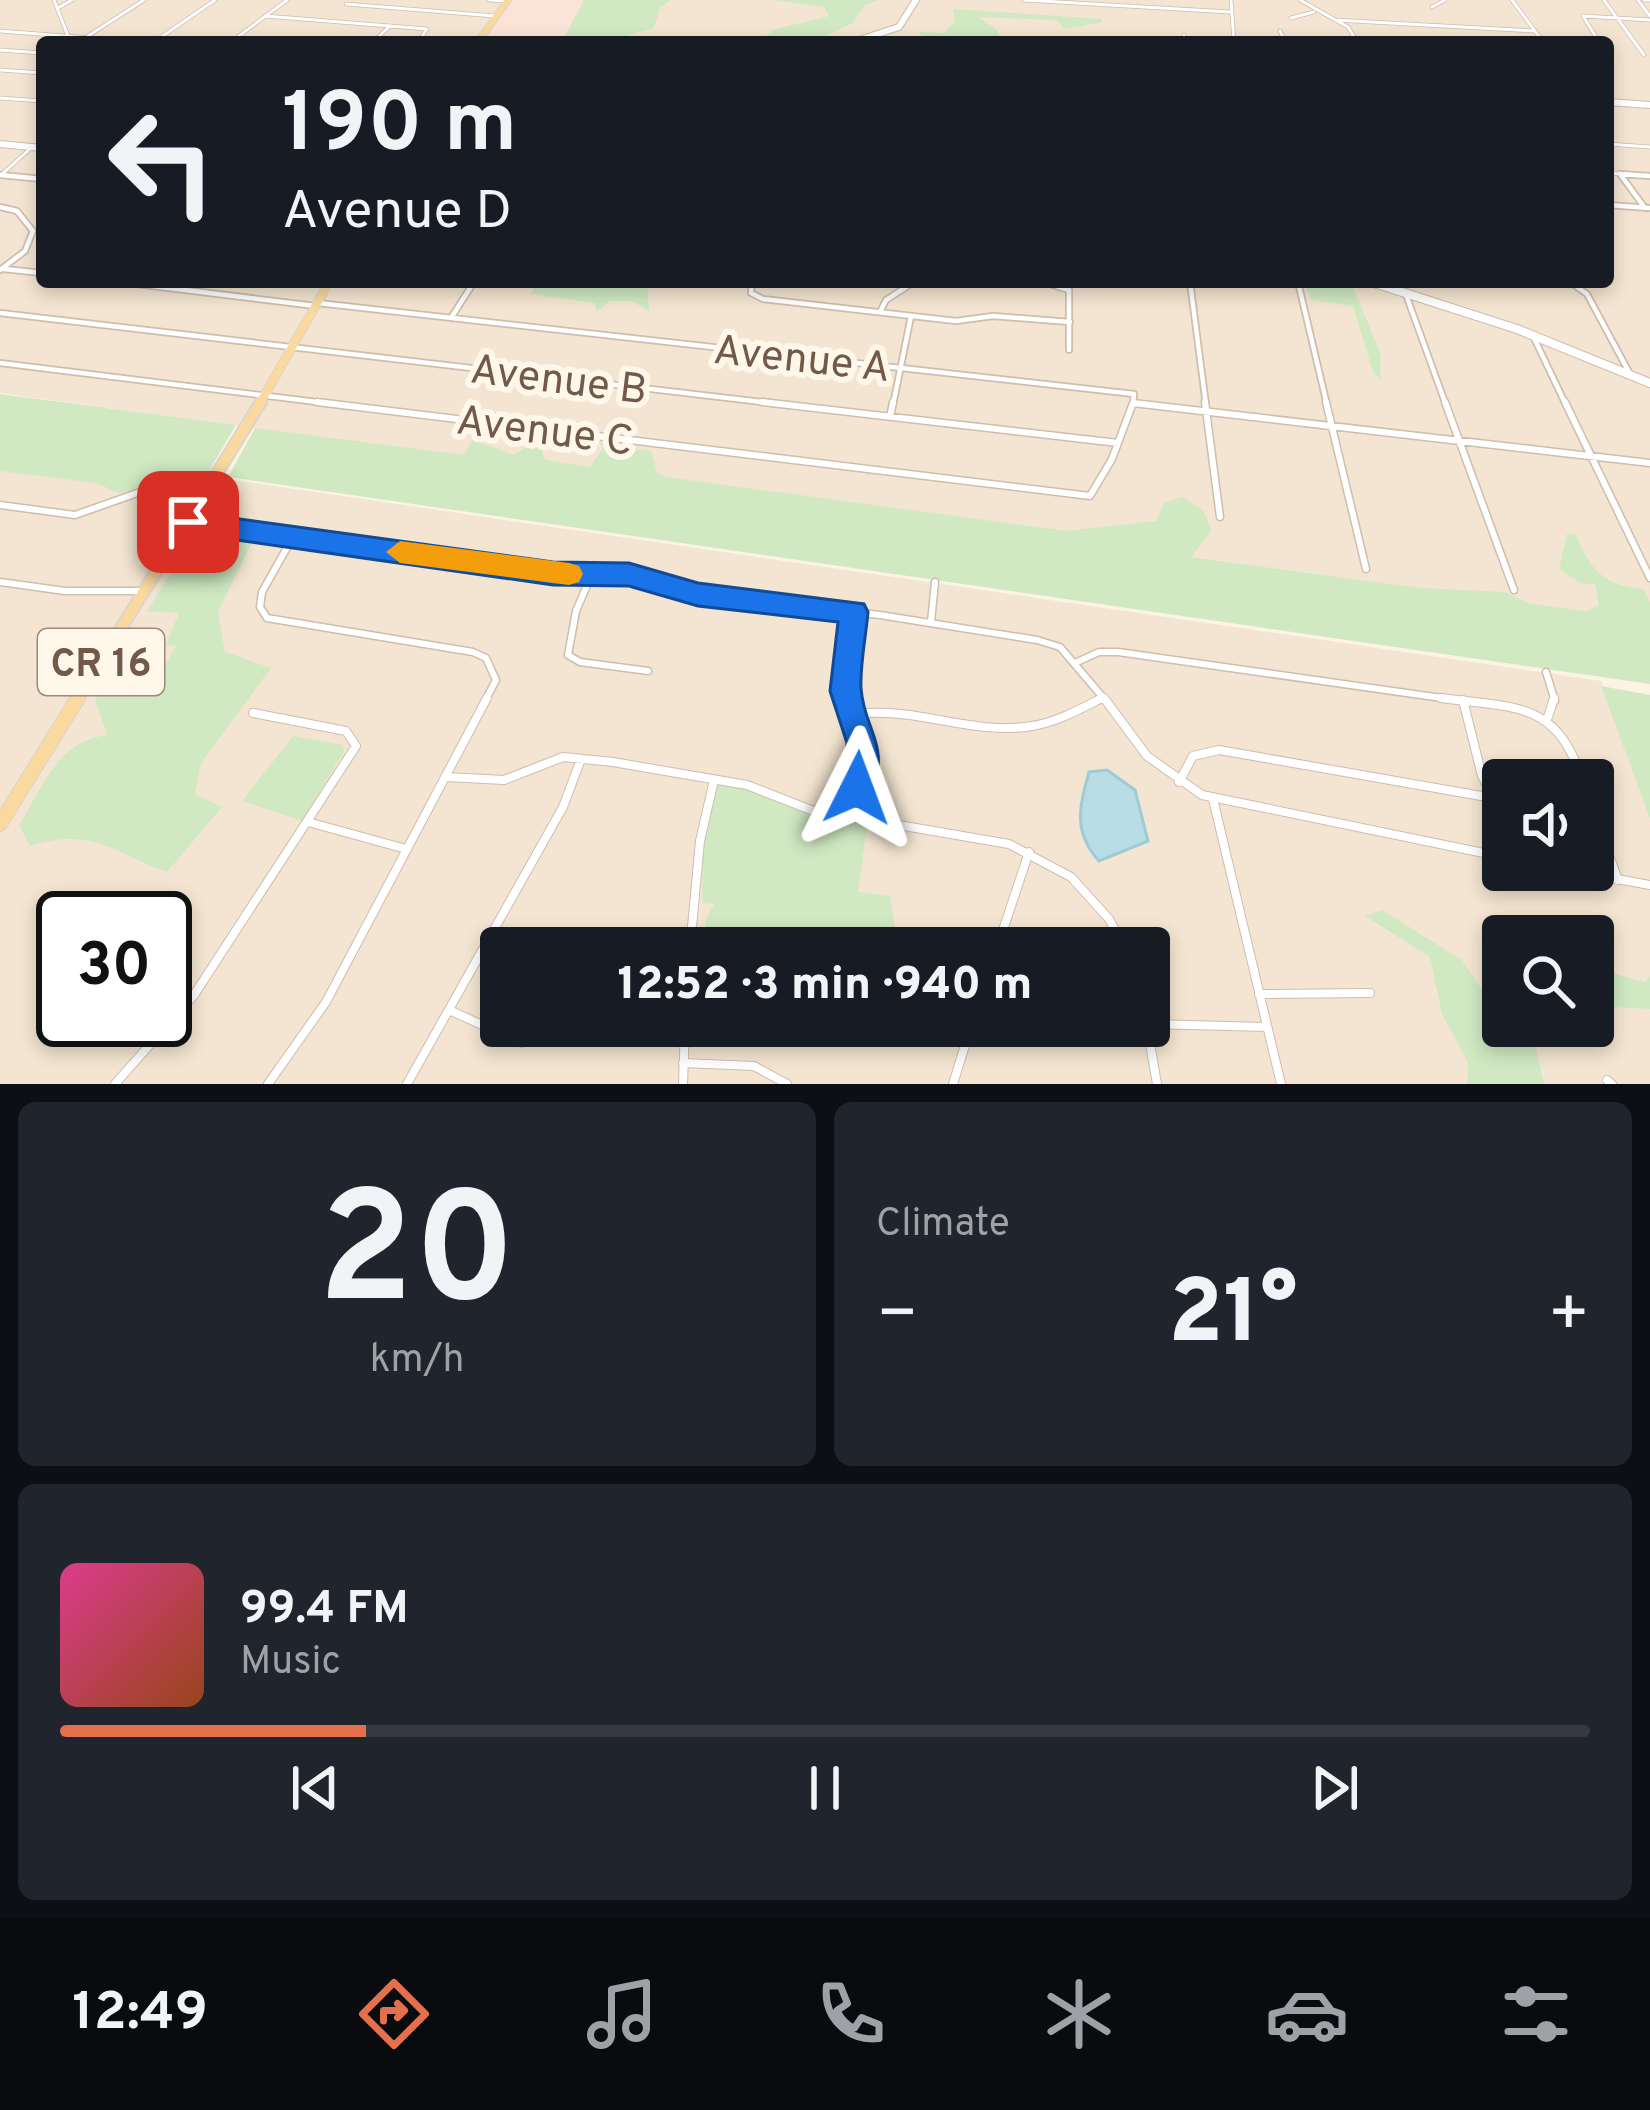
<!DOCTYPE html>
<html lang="en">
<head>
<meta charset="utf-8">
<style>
  body { margin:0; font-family:Overpass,sans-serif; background:#20242c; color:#f1f3f6; height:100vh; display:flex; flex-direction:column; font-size:45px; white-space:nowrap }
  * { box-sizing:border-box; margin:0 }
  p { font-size:39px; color:#9ea1a6 }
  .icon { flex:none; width:66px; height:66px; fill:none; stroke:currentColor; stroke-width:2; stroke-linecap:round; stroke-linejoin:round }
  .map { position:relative; height:1084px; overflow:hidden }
  .panel { display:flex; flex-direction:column; gap:18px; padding:18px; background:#0d0f14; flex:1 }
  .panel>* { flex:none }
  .guide { position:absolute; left:36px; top:36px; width:1578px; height:252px; border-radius:12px; box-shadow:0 6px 18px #0003; background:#171b24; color:#f1f3f6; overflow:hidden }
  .buttons { position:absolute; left:1482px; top:759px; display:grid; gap:24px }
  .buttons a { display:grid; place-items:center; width:132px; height:132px; border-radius:12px; background:#171b24; box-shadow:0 6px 18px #0003; font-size:60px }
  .speed { position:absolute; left:36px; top:891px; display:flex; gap:24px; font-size:60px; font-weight:700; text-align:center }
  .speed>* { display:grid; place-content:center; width:156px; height:156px; border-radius:50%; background:#171b24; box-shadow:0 6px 18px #0003; line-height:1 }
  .speed .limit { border:6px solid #111; border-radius:18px; background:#fff; color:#111 }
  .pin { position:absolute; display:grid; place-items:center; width:102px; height:102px; color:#fff; margin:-51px; border-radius:24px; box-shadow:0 6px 18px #0006 }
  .me { position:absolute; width:132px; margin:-66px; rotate:3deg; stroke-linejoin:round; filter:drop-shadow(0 0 9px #0008) }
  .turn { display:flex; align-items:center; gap:42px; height:252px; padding:0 48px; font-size:54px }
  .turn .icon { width:156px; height:156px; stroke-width:2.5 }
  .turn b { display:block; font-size:84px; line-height:102px }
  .big { font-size:90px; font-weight:800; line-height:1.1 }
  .panel .widget { flex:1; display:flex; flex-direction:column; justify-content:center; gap:18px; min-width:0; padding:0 42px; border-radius:18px; background:#20242c }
  .panel .dial { align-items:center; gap:0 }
  .dial b { font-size:156px; line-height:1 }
  .song { display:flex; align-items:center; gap:36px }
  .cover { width:144px; height:144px; border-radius:18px; background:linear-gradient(135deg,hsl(330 70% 55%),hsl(20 70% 35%)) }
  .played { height:12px; border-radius:6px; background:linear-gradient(90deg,#e3704a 20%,#363941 20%) }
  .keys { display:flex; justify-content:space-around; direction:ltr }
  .heat { display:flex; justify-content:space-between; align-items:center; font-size:66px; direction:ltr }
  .panel .tiles { flex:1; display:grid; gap:18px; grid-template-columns:1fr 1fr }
  .widget:last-child { grid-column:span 2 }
  .trip { position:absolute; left:480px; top:927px; width:690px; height:120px; border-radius:12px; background:#171b24; box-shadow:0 6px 18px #0003; font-weight:800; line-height:120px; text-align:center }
  .dock { display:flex; height:192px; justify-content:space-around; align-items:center; background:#090b0e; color:#9ea1a6 }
  .dock .icon { width:84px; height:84px }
  .dock .selected { color:#e3704a }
  .dock b { font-size:54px; color:#f1f3f6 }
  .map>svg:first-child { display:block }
</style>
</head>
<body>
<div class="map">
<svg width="1650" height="1084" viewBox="0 0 1650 1084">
  <rect width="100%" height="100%" fill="#fcf3e3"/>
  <path fill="#f3e5d1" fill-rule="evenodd" d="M0 0H1650V620L0 393ZM42 42H1608V282H42Z
    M0 467 193 492 206 476 1601 681 1650 802V1084H0ZM1503 780H1593V870H1503ZM63 918H165V1020H63ZM1503 936H1593V1026H1503ZM501 948H1149V1026H501Z"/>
  <path fill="#fce3d7" d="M512 0H584L562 42H483Z"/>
  <path fill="#d0e9c2" d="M584 0H671L660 8 654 28 628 35 645 42H562Z
    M772 0H879L865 5 853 23 822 37 843 42H757L775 29 829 16 824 7Z
    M953 9 1102 19V22L1065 29 1057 20 978 17 996 29 1004 42 924 37 918 32 944 33 955 21Z
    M537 282H647L649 311 632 301H610L597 312 594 303 531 294Z
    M1305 282H1351L1381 355 1380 379 1373 372 1353 306 1311 300Z
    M0 394 236 425 206 476 190 474 187 489 154 485 119 493 96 483 0 471Z
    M255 428 464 455 472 440 514 455 538 439 545 460 590 467 603 448 601 442 651 451 657 472 666 477 1067 531 1156 521 1164 503 1182 497 1203 510 1211 531 1191 557 1420 588 1505 592 1528 603 1586 611 1599 606 1595 584H1582L1559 569 1567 534 1576 535C1591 571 1603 585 1643 589L1650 602V684L228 477Z
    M203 530 253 540 218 612 225 652 271 668 201 763 195 794 222 807 167 872C110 851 92 826 30 846L19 825C44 785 58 741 107 735L95 700 110 671 128 652 158 671 155 681 176 646 166 645 179 613 147 611 194 536Z
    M1601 686 1650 695V818Z
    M293 736 343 745 344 751 303 821 242 801Z
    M716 783 747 785 781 802 868 820 858 892 890 896 895 929 926 939 925 948H705L706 919 714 904 702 903 703 843Z
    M1382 910 1462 960 1519 1045 1517 1026H1531L1544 1084H1467L1468 1062 1442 1014 1430 957 1365 916Z
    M1593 968 1645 982 1650 976V1009L1593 1006Z"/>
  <path fill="#b8dde4" stroke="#9eccd6" stroke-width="3" d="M1107 770 1135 790 1148 841 1099 861C1073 832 1079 808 1089 772Z"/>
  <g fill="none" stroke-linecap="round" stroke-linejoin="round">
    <defs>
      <path id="street-far3" d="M54 0 68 36
        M489 0 507 1
        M1024 0 1230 12
        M1231 0 1234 42
        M1300 0 1348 27 1357 42
        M1512 0 1543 42
        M1604 0 1644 55
        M1638 0 1650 16
        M1644 0H1650
        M346 4 495 16
        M1432 7 1445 0
        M58 8 72 0
        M265 16 427 29 419 41
        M1583 16 1650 20
        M1583 16 1599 42
        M1291 18 1314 12
        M1335 20 1535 31
        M0 31 142 42
        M1280 31 1285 42
        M1184 35 1185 42
        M88 36 144 0
        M154 42 215 0
        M231 42 287 0
        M373 42 390 26
        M0 50 42 53
        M0 70 42 73
        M0 98 42 101
        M1608 144 1650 147
        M1608 173 1650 176
        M1619 173 1622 177
        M1 175 20 177
        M0 176 32 147"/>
      <path id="street-far2" d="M1620 174 1650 176
        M1620 174 1645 208
        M1 175 42 179
        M1608 205 1650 208
        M0 207 17 211 33 231 25 251 0 270
        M4 269 42 273
        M120 282 316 306
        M752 282 751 293 763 299 956 321 993 316 1070 322
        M1043 282 1069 290V350
        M1190 282 1206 405
        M1298 282 1327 405
        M1570 282 1587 294 1630 374
        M1405 292 1446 405
        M318 303 1134 394 1133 403
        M880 312 886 300 914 282
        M0 313 788 405
        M451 318 474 282
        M1534 338 1566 405
        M0 363 341 405
        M1133 403 1147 405
        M893 405 911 316"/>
      <path id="street-far1" d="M317 402 1090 496 1112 459 1133 403
        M762 402 1118 443
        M1205 402 1220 517
        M1326 402 1366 569
        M1445 402 1514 590
        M1565 402 1650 578
        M1133 403 1650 463
        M890 417 893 402
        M0 505 75 515 143 491 202 498
        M188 522 553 573 629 574 697 594 880 615 1037 640 1060 647 1106 701
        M293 537 262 592 260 607 267 618 473 652 486 658 496 680 485 701
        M592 574 576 611 568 655 580 662 648 671
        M0 582 65 591H145
        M931 622 935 582
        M1077 662 1099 652H1118L1463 701
        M1546 672 1555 701
        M849 701 846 691 854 612
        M1096 701 1102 698"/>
      <path id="street" d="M848 698 863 743 852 816
        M1104 698 1147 756 1202 795 1503 857
        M1441 698C1514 708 1557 700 1582 780
        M855 714C915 706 973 736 1032 726 1057 722 1080 709 1102 698
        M1548 717 1554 698
        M446 777 504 780 563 757 613 762 747 785 811 810 1009 844 1071 877 1109 919 1125 948
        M1179 782 1193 756 1219 750 1487 797 1491 793 1482 776 1463 700
        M1213 799 1281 1084
        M1593 812 1618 880
        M308 822 406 849
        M1569 870 1650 885
        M690 948 700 841 714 780
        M997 948 1029 852
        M1259 994 1370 993
        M449 1010 522 1043
        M1149 1024 1267 1027
        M1147 1026 1157 1084
        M683 1063 754 1066 787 1084
        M1607 1080 1612 1084
        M115 1084 194 995 356 746 346 731 253 713
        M268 1084 326 1002 487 698
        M407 1084 563 807 581 759
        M683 1084 685 1026
        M953 1084 971 1026"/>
      <path id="secondary-far1" d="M853 42 899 27 916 0
        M1608 102 1650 105
        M0 144 42 148"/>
      <path id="secondary" d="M1371 282 1517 329 1650 383"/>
      <path id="primary-far3" d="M478 42 508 0"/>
      <path id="primary-far2" d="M259 405 329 282"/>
      <path id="primary-far1" d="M76 701 261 402"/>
      <path id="primary" d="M0 824 78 698"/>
    </defs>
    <use href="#street-far3" stroke="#cfbdad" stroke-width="4.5"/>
    <use href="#street-far2" stroke="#cfbdad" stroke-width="8"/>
    <use href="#street-far1" stroke="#cfbdad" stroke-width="9"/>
    <use href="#street" stroke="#cfbdad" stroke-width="10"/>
    <use href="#secondary-far1" stroke="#d1bcaa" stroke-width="8"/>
    <use href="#secondary" stroke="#d1bcaa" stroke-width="10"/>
    <use href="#primary-far3" stroke="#dbd4d0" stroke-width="8"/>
    <use href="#primary-far2" stroke="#dbd4d0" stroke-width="10"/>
    <use href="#primary-far1" stroke="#dbd4d0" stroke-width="14"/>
    <use href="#primary" stroke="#dbd4d0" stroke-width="16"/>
    <use href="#street-far3" stroke="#fff" stroke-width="3"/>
    <use href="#street-far2" stroke="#fff" stroke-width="4.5"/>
    <use href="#street-far1" stroke="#fff" stroke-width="6"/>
    <use href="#street" stroke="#fff" stroke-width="8"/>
    <use href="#secondary-far1" stroke="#fff" stroke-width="6"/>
    <use href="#secondary" stroke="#fff" stroke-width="8"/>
    <use href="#primary-far3" stroke="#f9d99d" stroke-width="6"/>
    <use href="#primary-far2" stroke="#f9d99d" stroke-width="8"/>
    <use href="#primary-far1" stroke="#f9d99d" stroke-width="10"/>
    <use href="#primary" stroke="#f9d99d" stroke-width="14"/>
  </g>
  <path fill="#1a73e8" stroke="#114b97" stroke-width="3" d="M188 512 553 562 629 563 698 583 864 604 868 612C866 636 860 664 861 688 864 733 893 744 869 799L857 804 846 799 841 788 847 743 830 691 838 622 698 606 629 586 553 585 188 533 174 522Z"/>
  <path fill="#f59e0b" d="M400 541 569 563 579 566 583 574 579 582 569 585 400 563 386 552Z"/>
  <g text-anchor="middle" stroke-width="12" stroke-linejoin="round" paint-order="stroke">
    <rect fill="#fff7e9" stroke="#9d887a" stroke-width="3" x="38" y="629" width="126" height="66" rx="9"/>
    <g font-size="39" font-weight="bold" fill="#73594a">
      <text x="101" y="676">CR 16</text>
    </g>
    <g font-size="42" fill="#73594a" stroke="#fff7e9">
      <text transform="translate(802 357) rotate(6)" y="15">Avenue A</text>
      <text transform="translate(559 378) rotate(7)" y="15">Avenue B</text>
      <text transform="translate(545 429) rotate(7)" y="15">Avenue C</text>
    </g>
  </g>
</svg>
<div class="buttons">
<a><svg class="icon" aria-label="sound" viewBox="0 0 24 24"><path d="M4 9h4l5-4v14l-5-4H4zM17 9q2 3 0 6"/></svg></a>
<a><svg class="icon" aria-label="search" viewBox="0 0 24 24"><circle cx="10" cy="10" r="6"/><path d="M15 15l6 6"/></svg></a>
</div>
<div class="speed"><div class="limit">30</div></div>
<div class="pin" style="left:188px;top:522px;background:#d93025"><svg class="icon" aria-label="arrive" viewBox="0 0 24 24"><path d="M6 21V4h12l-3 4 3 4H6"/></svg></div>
<svg class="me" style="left:857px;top:788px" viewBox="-20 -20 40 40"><path d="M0-17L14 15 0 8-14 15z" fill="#1a73e8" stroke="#fff" stroke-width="4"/></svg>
<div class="trip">12:52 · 3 min · 940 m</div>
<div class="guide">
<div class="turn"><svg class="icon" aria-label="left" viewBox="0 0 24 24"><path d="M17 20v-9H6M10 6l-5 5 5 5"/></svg><div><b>190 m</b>Avenue D</div></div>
</div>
</div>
<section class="panel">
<div class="tiles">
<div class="widget dial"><b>20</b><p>km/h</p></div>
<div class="widget"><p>Climate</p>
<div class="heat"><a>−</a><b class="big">21°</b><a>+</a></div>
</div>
<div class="widget">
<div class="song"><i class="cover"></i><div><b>99.4 FM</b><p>Music</p></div></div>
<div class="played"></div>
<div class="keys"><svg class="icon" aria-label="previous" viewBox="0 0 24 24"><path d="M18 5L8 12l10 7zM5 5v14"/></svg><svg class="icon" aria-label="pause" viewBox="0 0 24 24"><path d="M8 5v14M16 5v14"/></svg><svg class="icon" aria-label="next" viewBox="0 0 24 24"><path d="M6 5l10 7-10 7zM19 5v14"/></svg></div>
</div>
</div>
</section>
<nav class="dock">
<b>12:49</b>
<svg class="icon selected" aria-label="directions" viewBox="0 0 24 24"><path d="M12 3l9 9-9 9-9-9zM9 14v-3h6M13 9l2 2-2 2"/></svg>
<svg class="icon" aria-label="music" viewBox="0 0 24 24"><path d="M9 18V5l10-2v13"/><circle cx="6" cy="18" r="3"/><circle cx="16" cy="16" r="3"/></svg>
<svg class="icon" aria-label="phone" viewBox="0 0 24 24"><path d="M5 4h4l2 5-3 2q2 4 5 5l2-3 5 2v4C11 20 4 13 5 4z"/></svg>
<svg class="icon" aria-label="climate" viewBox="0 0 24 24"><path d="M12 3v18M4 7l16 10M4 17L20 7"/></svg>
<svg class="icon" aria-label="car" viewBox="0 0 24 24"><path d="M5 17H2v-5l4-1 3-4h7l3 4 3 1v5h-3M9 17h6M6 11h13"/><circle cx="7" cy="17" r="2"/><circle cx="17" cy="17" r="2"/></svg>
<svg class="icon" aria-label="filters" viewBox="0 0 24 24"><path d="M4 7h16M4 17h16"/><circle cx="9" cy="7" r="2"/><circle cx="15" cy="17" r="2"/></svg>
</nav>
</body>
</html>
